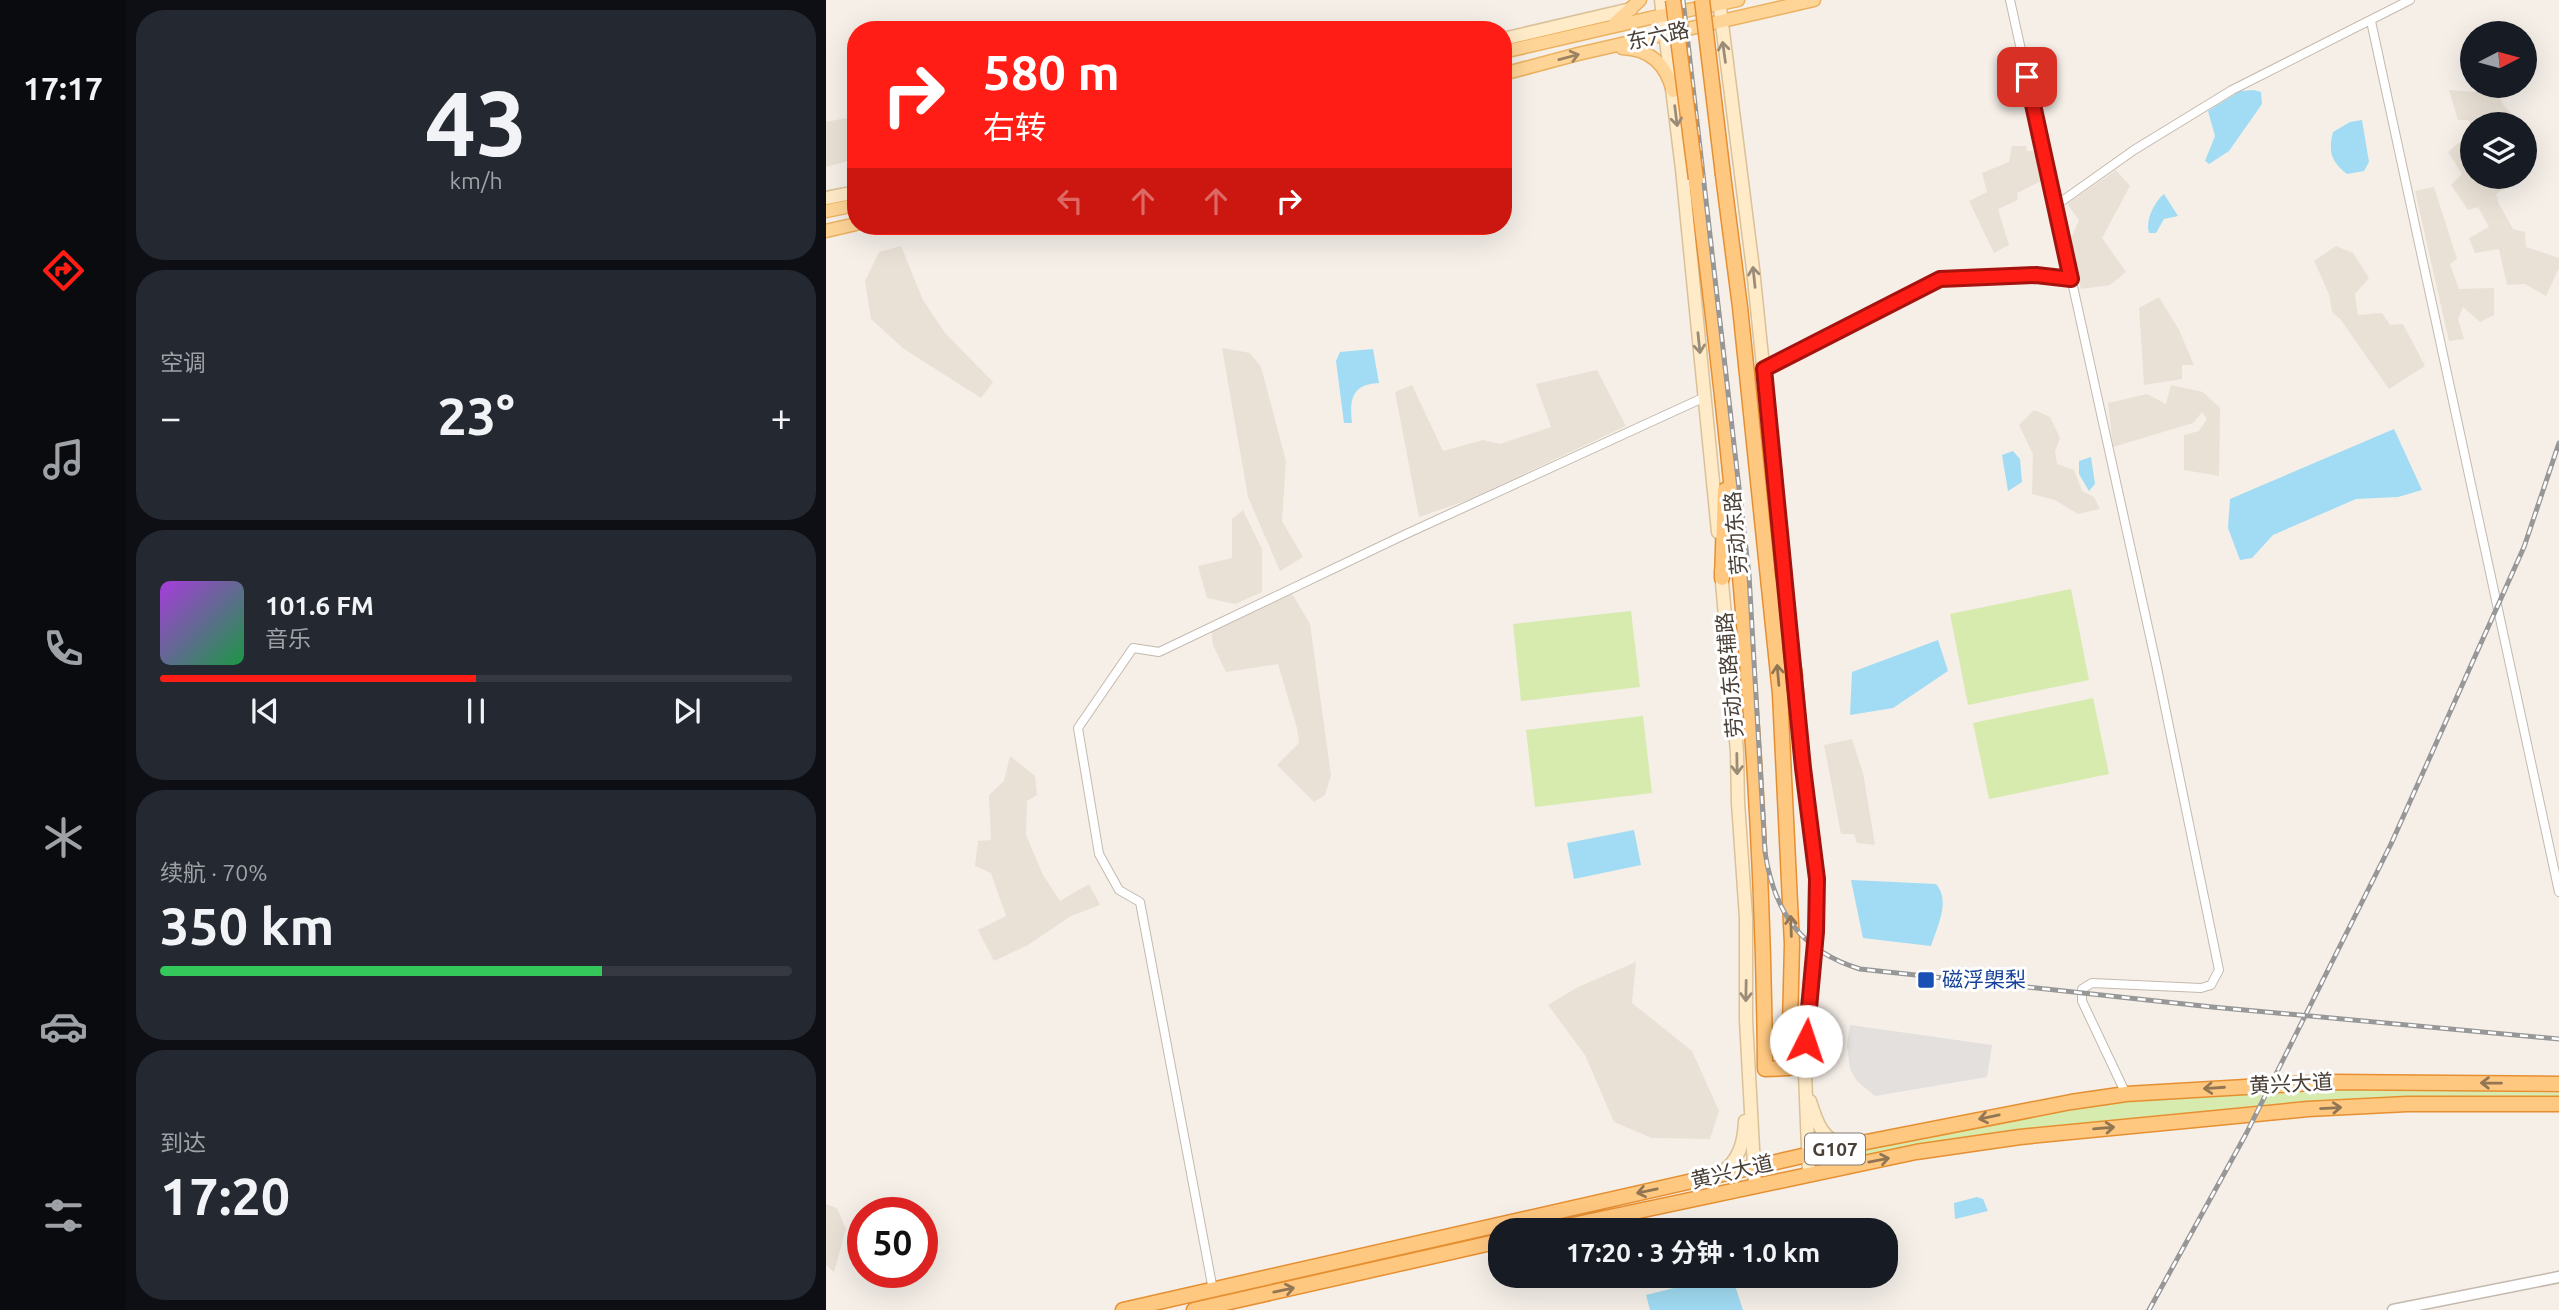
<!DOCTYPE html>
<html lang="zh">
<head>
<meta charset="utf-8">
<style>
  body { margin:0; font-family:Ubuntu,"Noto Sans SC",sans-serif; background:#242831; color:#f1f3f6; height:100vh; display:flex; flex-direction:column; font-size:26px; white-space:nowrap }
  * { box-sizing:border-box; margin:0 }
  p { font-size:23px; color:#9ea1a6 }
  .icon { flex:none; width:38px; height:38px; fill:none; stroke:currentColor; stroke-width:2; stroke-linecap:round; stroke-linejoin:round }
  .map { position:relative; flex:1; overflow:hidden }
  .drawer { display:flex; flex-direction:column; gap:10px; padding:10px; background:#0d0f14; width:700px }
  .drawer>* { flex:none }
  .guide { position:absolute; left:21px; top:21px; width:665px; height:214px; border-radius:28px; box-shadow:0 7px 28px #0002; background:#ff1d15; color:#fff; overflow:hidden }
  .needle { width:46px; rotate:84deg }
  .controls { position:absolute; left:1634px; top:21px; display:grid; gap:14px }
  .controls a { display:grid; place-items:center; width:77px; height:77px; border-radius:50%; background:#171b24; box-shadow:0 7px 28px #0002; font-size:35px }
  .speed { position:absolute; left:21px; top:1197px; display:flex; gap:14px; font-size:35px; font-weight:700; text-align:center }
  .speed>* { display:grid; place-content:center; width:91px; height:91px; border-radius:50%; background:#171b24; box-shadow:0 7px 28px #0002; line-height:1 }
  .speed .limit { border:10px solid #d22; background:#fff; color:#111 }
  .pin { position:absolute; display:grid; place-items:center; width:60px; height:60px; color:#fff; margin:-30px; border-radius:14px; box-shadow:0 4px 10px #0006 }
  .me { position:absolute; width:77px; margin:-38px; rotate:4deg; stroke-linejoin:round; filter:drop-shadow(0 0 5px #0008) }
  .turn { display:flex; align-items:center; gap:24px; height:147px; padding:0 21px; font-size:32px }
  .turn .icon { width:91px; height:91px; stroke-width:2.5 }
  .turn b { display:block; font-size:49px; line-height:60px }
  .lanes { display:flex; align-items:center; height:66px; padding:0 21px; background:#0003; justify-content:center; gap:35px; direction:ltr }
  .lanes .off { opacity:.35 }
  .big { font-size:52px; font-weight:700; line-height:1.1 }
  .drawer .card { flex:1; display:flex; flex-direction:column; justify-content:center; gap:10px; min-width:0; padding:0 24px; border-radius:28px; background:#242831 }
  .drawer .dial { align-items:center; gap:0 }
  .dial b { font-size:91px; line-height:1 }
  .song { display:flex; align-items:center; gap:21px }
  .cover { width:84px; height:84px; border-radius:10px; background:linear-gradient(135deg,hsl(280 70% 55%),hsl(140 70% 35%)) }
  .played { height:7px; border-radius:4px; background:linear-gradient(90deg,#ff1d15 50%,#363941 50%) }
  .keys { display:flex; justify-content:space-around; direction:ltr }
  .heat { display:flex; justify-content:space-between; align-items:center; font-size:38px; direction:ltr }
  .charge { height:10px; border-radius:5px; background:linear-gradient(90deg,#34c759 70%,#363941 0) }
  .trip { position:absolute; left:662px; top:1218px; width:410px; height:70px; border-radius:28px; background:#171b24; box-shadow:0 7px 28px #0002; font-weight:700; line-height:70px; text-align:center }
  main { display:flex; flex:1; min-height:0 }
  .menu { display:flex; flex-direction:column; width:126px; justify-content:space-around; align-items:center; background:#090b0e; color:#9ea1a6 }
  .menu .icon { width:49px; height:49px }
  .menu .on { color:#ff1d15 }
  .menu b { font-size:32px; color:#f1f3f6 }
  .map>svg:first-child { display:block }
</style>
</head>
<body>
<main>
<nav class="menu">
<b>17:17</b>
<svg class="icon on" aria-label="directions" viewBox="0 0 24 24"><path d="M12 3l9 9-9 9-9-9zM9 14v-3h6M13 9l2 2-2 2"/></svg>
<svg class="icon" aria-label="music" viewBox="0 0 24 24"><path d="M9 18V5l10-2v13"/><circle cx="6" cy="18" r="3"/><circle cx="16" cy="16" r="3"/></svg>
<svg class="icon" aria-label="phone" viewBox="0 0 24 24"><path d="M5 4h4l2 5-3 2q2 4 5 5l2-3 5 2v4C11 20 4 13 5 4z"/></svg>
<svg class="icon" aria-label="climate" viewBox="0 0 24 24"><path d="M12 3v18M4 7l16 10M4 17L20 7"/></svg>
<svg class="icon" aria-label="car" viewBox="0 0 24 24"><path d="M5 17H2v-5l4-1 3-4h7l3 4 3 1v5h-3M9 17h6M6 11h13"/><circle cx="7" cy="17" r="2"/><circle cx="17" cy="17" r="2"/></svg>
<svg class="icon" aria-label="filters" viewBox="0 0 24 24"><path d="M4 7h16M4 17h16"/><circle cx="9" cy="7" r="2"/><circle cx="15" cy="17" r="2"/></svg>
</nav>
<section class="drawer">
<div class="card dial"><b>43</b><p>km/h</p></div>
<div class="card"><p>空调</p>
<div class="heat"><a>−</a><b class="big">23°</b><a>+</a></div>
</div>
<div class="card">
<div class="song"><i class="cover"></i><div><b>101.6 FM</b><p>音乐</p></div></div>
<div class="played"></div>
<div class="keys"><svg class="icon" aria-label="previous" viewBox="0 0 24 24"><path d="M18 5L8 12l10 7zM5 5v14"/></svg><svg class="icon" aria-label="pause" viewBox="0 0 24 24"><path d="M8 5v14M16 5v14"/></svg><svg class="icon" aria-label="next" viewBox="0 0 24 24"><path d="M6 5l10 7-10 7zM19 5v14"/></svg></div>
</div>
<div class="card"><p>续航 · 70%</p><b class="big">350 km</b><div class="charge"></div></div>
<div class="card"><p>到达</p><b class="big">17:20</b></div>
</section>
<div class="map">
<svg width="1733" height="1310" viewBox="0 0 1733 1310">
  <rect width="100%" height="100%" fill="#f5efe8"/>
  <path fill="#e9e1d6" d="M1669 89 1678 106 1690 118 1683 124H1670L1663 121 1659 124H1647V127L1642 120H1632L1623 90 1647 92Z
    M20 118 26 124 30 159 0 167V122Z
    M1634 142 1647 161V177H1679L1681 187 1670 194 1673 204 1687 229 1699 232 1700 247 1733 258V268L1720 296 1699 284 1681 285 1673 249 1649 253 1643 238 1663 227 1652 207 1642 210 1625 185 1636 174 1622 152Z
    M1186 146H1200L1201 151H1209L1215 181 1191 193 1192 200 1172 209 1183 245 1168 253 1143 201 1161 192 1156 173 1183 162Z
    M1290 170 1304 186 1276 238 1300 272 1284 285 1255 289 1243 243 1253 220 1241 204Z
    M1608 187 1631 259 1624 264 1633 289 1668 288V315L1654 322 1637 307 1632 319 1638 339 1623 341 1589 191Z
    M75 246 97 300 119 333 167 382 155 398 78 349 45 319 39 281 53 252Z
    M1510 246 1527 253 1543 278 1529 294 1532 315 1556 313 1564 325 1577 324 1599 366 1563 389 1515 320 1506 312 1503 294 1488 261Z
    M1333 297 1353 330 1368 365H1356V379L1318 385 1313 308Z
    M396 348 424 353 435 367 460 461 456 521 477 557 454 571 422 497Z
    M771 370 800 426 642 500 593 517 569 392 586 385 617 451 657 440 674 444 725 427 710 384Z
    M1345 385 1377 392 1394 408 1393 476 1358 470V435L1373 431 1381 419 1376 412 1367 423 1287 447 1282 403 1321 394 1340 404Z
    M1208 410 1224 417 1234 438 1229 451 1231 464 1248 470 1256 491 1268 497 1274 509 1252 514 1229 500 1206 494 1207 454 1193 425Z
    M417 510 436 549V592L409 604 381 598 372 566 406 558V519Z
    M464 590 484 624 505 775 499 795 488 802 451 765 473 743 471 728 452 664 400 672 387 645 385 627Z
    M1026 739 1037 773 1049 845 1031 843 1028 834H1015L998 745Z
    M184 756 209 776 211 795 201 801 200 835 217 875 234 901 263 884 274 905 245 916 202 945 168 961 152 930 180 916 165 873 149 866 152 841 165 840 163 795 178 781Z
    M810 962 806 1003 866 1051 893 1111 884 1139 826 1138 788 1122 759 1055 722 1005 752 987Z
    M0 1204 11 1208 20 1229 8 1272 0 1265Z"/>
  <path fill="#d7ebaf" d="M1245 589 1263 680 1142 705 1124 614Z
    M805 611 814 687 695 701 687 624Z
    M1267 698 1283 774 1163 799 1147 723Z
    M817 716 826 793 709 807 700 730Z
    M1518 1088 1733 1093V1096C1482 1098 1230 1116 984 1167L983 1163C1067 1143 1152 1123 1238 1109 1330 1095 1425 1093 1518 1088Z"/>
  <path fill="#e3e0dd" d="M1024 1025 1166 1045 1161 1077 1049 1096 1031 1081 1024 1069 1021 1045Z"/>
  <path fill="#a1dcf4" d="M1428 90 1435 92 1436 104 1403 151 1383 164 1379 161 1389 136 1382 111 1414 91Z
    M1536 120 1543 162 1538 171 1521 174C1505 162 1502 151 1507 132L1524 122Z
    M1338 194 1352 216 1338 219 1330 233H1323C1319 221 1328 202 1338 194Z
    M547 349 553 383C527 384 523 398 526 423H518L510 361 514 352Z
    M1568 429 1596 490 1572 497 1530 499 1447 535 1426 558 1414 560 1402 528 1404 499Z
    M1187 451 1194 459 1196 482 1182 491 1176 455Z
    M1265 457 1269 484 1263 491 1253 474V461Z
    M1112 640 1122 671 1067 708 1024 715 1026 672Z
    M808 830 815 865 748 879 741 843Z
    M1025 880 1110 884C1125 901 1111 927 1105 946L1037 938Z
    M1151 1197 1157 1199 1162 1211 1129 1219 1128 1203Z
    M896 1276H906L917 1310H824L820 1295Z"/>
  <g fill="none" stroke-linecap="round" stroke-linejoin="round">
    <defs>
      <path id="minor" d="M1184 0 1331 668 1393 970 1385 985 1375 988 1266 983 1256 989V1001L1300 1094
        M1545 21 1733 892
        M1229 206 1308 150 1406 90 1584 0
        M938 369 1114 279 1210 275 1245 279
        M387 1290 314 902 293 890 273 854 252 728 307 648 333 652 578 535 879 397"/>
      <path id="tertiary" d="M1567 1310 1733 1277"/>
      <path id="secondary" d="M835 0 856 169 892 532
        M893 0 927 269 962 609
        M677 39 805 9
        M0 198 30 192
        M895 571 911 752 912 803 920 918V1020L929 1185
        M969 669 977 767 991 879 990 932 979 1073 983 1174
        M984 1101C990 1121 997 1143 1021 1145
        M893 1174C913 1162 918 1143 919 1121"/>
      <path id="primary" d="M789 23 814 0
        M796 48C825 49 840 65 847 91
        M677 52 824 18 912 0
        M677 74 752 54 988 0
        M0 211 30 205
        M0 231 30 224"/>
      <path id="trunk" d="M870 179C908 474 937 771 939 1069L963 1068 966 944 954 694 914 307 897 175
        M896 578 899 490
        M952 585 969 676
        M723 1230 1090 1152 1194 1137 1482 1109 1581 1104H1733
        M297 1310 1025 1145 1245 1102 1300 1094 1504 1082 1733 1084
        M368 1310 674 1241"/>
    </defs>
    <use href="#minor" stroke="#c4b9ad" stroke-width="10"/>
    <use href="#tertiary" stroke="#c4b9ad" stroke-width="13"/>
    <use href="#secondary" stroke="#dac197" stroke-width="15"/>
    <use href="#primary" stroke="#ebb160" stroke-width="15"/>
    <use href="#trunk" stroke="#e68f31" stroke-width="17"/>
    <use href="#minor" stroke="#fff" stroke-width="8"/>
    <use href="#tertiary" stroke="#fff" stroke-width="10"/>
    <use href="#secondary" stroke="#ffebc8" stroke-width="12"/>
    <use href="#primary" stroke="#ffd597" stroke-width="12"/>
    <use href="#trunk" stroke="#ffc880" stroke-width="14"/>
    <defs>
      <path id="rail" d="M857 0 923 575 939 852C948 912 975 951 1034 969L1386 1007 1733 1039
        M1323 1310 1420 1134 1565 844 1698 547 1733 443"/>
    </defs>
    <use href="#rail" stroke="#979797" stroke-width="5"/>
    <use href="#rail" stroke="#fff" stroke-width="2.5" stroke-dasharray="8" stroke-linecap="butt"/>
    <defs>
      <path id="trunk-bridge" d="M847 0 870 179
        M876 0 897 175"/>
    </defs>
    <use href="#trunk-bridge" stroke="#e68f31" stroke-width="17" stroke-linecap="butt"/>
    <use href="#trunk-bridge" stroke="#ffc880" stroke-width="14"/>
  </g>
  <defs><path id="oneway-shaft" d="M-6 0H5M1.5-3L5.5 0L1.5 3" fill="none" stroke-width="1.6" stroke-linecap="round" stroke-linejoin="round" transform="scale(1.75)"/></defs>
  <g stroke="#9b8c78">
    <use href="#oneway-shaft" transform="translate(898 52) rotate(-98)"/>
    <use href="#oneway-shaft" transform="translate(850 116) rotate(83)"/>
    <use href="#oneway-shaft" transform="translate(928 277) rotate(-96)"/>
    <use href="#oneway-shaft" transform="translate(873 343) rotate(84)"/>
    <use href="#oneway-shaft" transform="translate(911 764) rotate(89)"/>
    <use href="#oneway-shaft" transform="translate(920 991) rotate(91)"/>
  </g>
  <use stroke="#9b8262" href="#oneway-shaft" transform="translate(743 57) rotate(-15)"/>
  <g stroke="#927654">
    <use href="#oneway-shaft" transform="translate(952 675) rotate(-95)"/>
    <use href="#oneway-shaft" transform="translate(965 926) rotate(-92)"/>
    <use href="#oneway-shaft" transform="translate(1665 1083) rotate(-179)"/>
    <use href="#oneway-shaft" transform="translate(1388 1088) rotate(176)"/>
    <use href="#oneway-shaft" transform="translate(1505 1108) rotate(-3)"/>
    <use href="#oneway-shaft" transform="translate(1163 1117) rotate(168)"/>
    <use href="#oneway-shaft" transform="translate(1278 1128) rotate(-5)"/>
    <use href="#oneway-shaft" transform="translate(1053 1160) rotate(-11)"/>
    <use href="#oneway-shaft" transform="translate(821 1191) rotate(168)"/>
    <use href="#oneway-shaft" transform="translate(458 1290) rotate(-12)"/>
  </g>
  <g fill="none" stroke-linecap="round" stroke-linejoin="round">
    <defs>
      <path id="route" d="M980 1041 990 932 991 879 977 768 938 369 1114 279 1210 275 1245 279 1201 77"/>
    </defs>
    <use href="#route" stroke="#a6130e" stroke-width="18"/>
    <use href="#route" stroke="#ff1d15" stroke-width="12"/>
  </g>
  <rect fill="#1a4fb4" stroke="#fff" stroke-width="2.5" x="1091" y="971" width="18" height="18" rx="3.5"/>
  <g text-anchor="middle" stroke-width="6" stroke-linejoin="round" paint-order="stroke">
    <rect fill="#fff" stroke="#807972" stroke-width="2" x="979" y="1133.5" width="60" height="31" rx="5"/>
    <g font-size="19" font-weight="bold" fill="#493f36">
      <text x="1009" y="1156">G107</text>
    </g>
    <g font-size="21" fill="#493f36" stroke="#fff">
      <text transform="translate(832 36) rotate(-12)" y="7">东六路</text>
      <text transform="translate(910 533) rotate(-95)" y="7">劳动东路</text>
      <text transform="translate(904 675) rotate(-95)" y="7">劳动东路辅路</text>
      <text transform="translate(1465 1084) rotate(-3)" y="7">黄兴大道</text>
      <text transform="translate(906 1172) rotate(-13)" y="7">黄兴大道</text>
    </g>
    <g font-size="21" fill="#164399" stroke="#fff" text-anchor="start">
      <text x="1116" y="987">磁浮㮾梨</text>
    </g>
  </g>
</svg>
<div class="controls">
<a><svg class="needle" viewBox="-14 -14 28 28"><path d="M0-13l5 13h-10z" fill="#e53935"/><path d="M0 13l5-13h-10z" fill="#9ea1a6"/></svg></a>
<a><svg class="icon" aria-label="layers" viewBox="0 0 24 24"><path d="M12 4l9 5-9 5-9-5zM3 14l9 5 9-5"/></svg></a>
</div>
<div class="speed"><div class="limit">50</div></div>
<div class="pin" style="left:1201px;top:77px;background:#d93025"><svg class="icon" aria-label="arrive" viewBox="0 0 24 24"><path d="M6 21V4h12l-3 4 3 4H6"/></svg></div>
<svg class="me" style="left:980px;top:1041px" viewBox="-20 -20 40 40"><circle r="19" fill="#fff"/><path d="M0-13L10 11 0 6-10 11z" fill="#ff1d15"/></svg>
<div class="trip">17:20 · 3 分钟 · 1.0 km</div>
<div class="guide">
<div class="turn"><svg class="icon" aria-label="right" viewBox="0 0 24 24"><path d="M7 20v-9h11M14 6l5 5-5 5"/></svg><div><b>580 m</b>右转</div></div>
<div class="lanes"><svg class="icon off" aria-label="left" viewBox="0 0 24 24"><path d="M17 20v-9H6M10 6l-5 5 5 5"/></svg><svg class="icon off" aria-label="ahead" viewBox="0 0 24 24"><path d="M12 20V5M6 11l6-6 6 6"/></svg><svg class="icon off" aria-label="ahead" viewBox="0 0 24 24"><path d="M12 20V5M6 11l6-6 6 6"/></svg><svg class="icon" aria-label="right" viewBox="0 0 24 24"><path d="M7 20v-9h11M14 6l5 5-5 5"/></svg></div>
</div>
</div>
</main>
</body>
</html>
